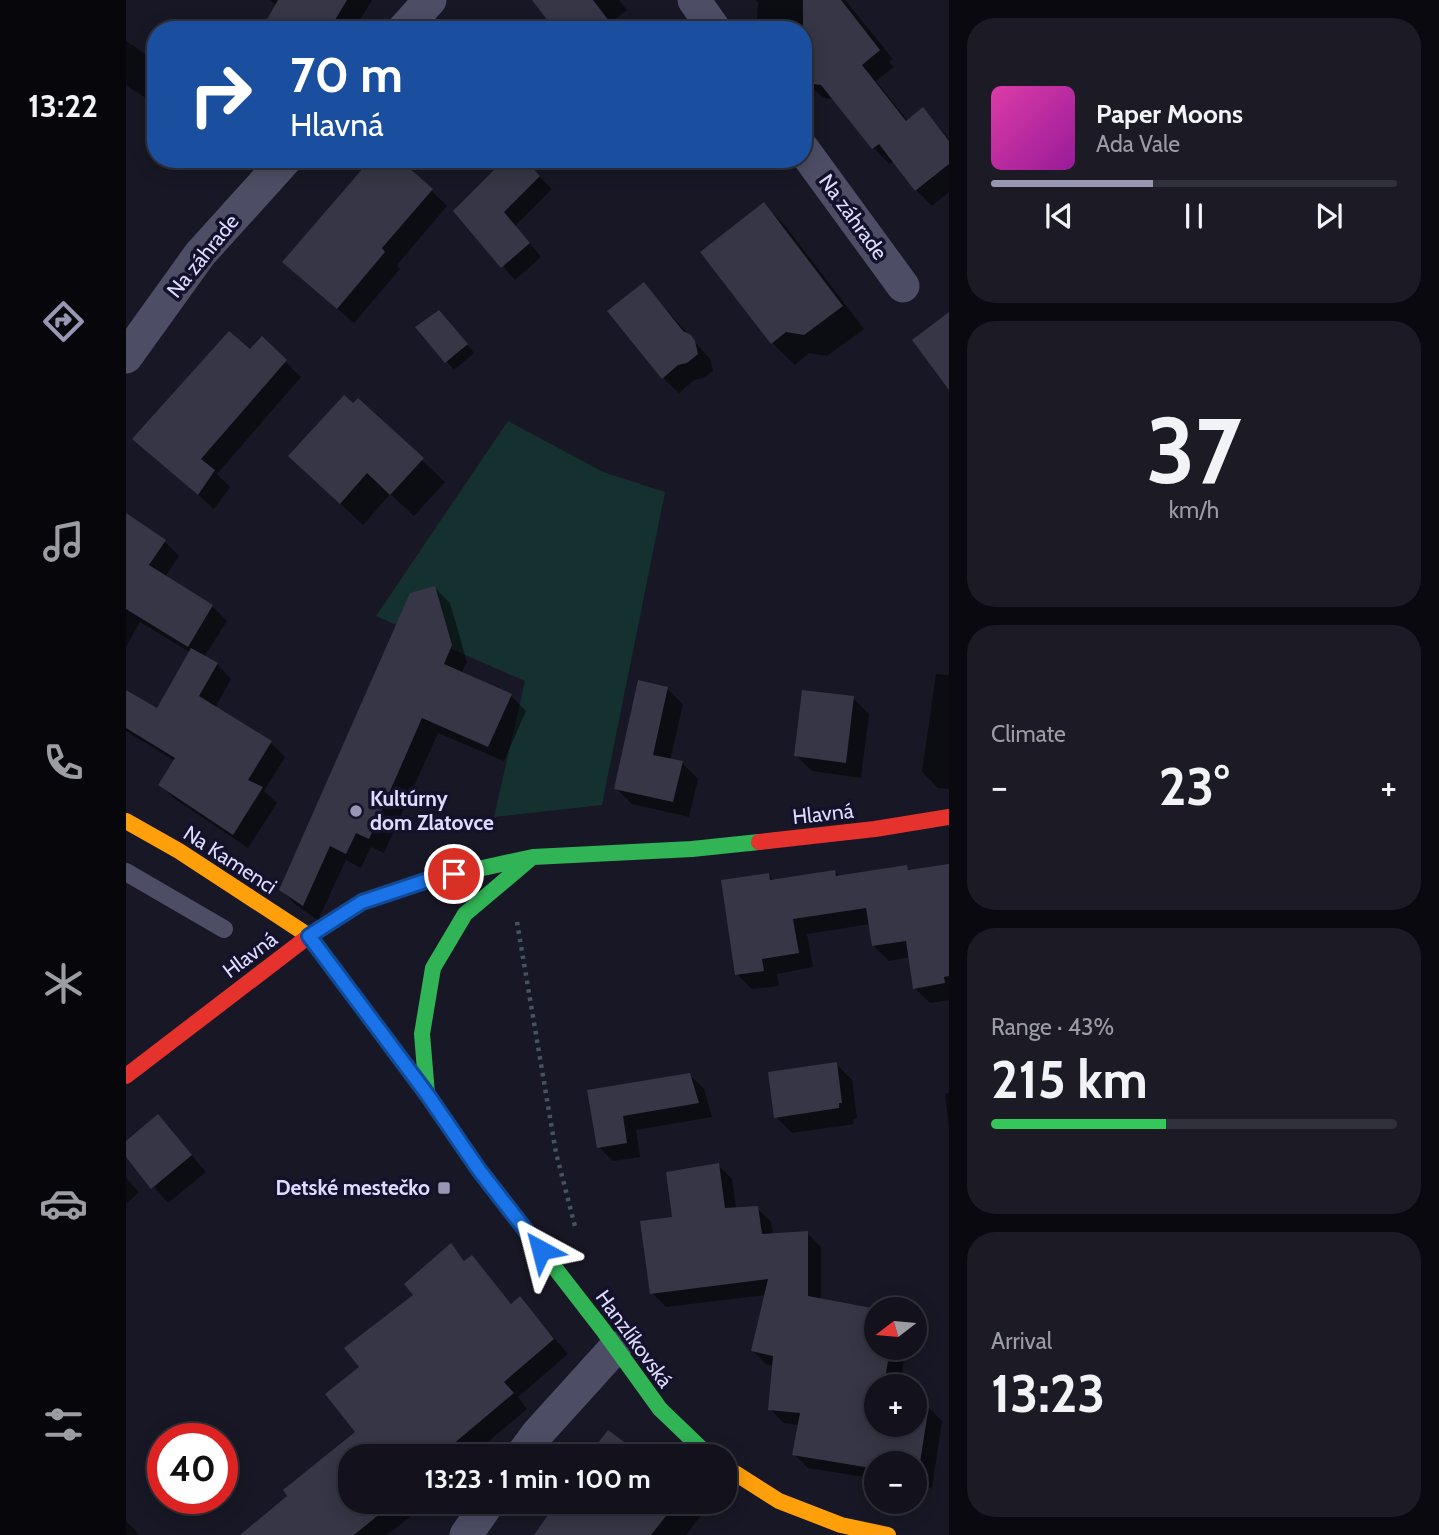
<!DOCTYPE html>
<html lang="en">
<head>
<meta charset="utf-8">
<style>
  body { margin:0; font-family:Cabin,sans-serif; background:#1b1a25; color:#f1f3f6; height:100vh; display:flex; flex-direction:column; font-size:26px; white-space:nowrap }
  * { box-sizing:border-box; margin:0 }
  p { font-size:23px; color:#9c9da3 }
  .icon { flex:none; width:38px; height:38px; fill:none; stroke:currentColor; stroke-width:2; stroke-linecap:round; stroke-linejoin:round }
  .map { position:relative; flex:1; overflow:hidden }
  .panel { display:flex; flex-direction:column; gap:18px; padding:18px; background:#0a090f; width:490px }
  .panel>* { flex:none }
  .guide { position:absolute; left:21px; top:21px; width:665px; height:147px; border-radius:28px; box-shadow:0 4px 18px #0003,0 0 0 2px #31313b; background:#1a4fa0; color:#fff; overflow:hidden }
  .needle { width:46px; rotate:254deg }
  .tools { position:absolute; left:738px; top:1297px; display:grid; gap:14px }
  .tools a { display:grid; place-items:center; width:63px; height:63px; border-radius:50%; background:#12111c; box-shadow:0 4px 18px #0003,0 0 0 2px #31313b; font-size:35px }
  .speed { position:absolute; left:21px; top:1423px; display:flex; gap:14px; font-size:35px; font-weight:700; text-align:center }
  .speed>* { display:grid; place-content:center; width:91px; height:91px; border-radius:50%; background:#12111c; box-shadow:0 4px 18px #0003,0 0 0 2px #31313b; line-height:1 }
  .speed .limit { border:10px solid #d22; background:#fff; color:#111 }
  .pin { position:absolute; display:grid; place-items:center; width:60px; height:60px; color:#fff; margin:-30px; border:4px solid #fff; border-radius:50%; box-shadow:0 2px 7px #0007 }
  .me { position:absolute; width:77px; margin:-38px; rotate:322deg; stroke-linejoin:round; filter:drop-shadow(0 0 5px #0008) }
  .turn { display:flex; align-items:center; gap:24px; height:147px; padding:0 28px; font-size:32px }
  .turn .icon { width:91px; height:91px; stroke-width:2.5 }
  .turn b { display:block; font-size:49px; line-height:60px }
  .big { font-size:52px; font-weight:700; line-height:1.1 }
  .panel .widget { flex:1; display:flex; flex-direction:column; justify-content:center; gap:10px; min-width:0; padding:0 24px; border-radius:28px; background:#1b1a25 }
  .panel .dial { align-items:center; gap:0 }
  .dial b { font-size:91px; line-height:1 }
  .song { display:flex; align-items:center; gap:21px }
  .cover { width:84px; height:84px; border-radius:10px; background:linear-gradient(135deg,hsl(320 70% 55%),hsl(300 70% 35%)) }
  .played { height:7px; border-radius:4px; background:linear-gradient(90deg,#9897b3 40%,#31313b 40%) }
  .keys { display:flex; justify-content:space-around; direction:ltr }
  .heat { display:flex; justify-content:space-between; align-items:center; font-size:38px; direction:ltr }
  .charge { height:10px; border-radius:5px; background:linear-gradient(90deg,#34c759 43%,#31313b 0) }
  .trip { position:absolute; left:212px; top:1444px; width:399px; height:70px; border-radius:28px; background:#12111c; box-shadow:0 4px 18px #0003,0 0 0 2px #31313b; font-weight:700; line-height:70px; text-align:center }
  main { display:flex; flex:1; min-height:0 }
  .dock { display:flex; flex-direction:column; width:126px; justify-content:space-around; align-items:center; background:#07070b; color:#9c9da3 }
  .dock .icon { width:49px; height:49px }
  .dock .current { color:#9897b3 }
  .dock b { font-size:32px; color:#f1f3f6 }
  .map>svg:first-child { display:block }
</style>
</head>
<body>
<main>
<nav class="dock">
<b>13:22</b>
<svg class="icon current" aria-label="directions" viewBox="0 0 24 24"><path d="M12 3l9 9-9 9-9-9zM9 14v-3h6M13 9l2 2-2 2"/></svg>
<svg class="icon" aria-label="music" viewBox="0 0 24 24"><path d="M9 18V5l10-2v13"/><circle cx="6" cy="18" r="3"/><circle cx="16" cy="16" r="3"/></svg>
<svg class="icon" aria-label="phone" viewBox="0 0 24 24"><path d="M5 4h4l2 5-3 2q2 4 5 5l2-3 5 2v4C11 20 4 13 5 4z"/></svg>
<svg class="icon" aria-label="climate" viewBox="0 0 24 24"><path d="M12 3v18M4 7l16 10M4 17L20 7"/></svg>
<svg class="icon" aria-label="car" viewBox="0 0 24 24"><path d="M5 17H2v-5l4-1 3-4h7l3 4 3 1v5h-3M9 17h6M6 11h13"/><circle cx="7" cy="17" r="2"/><circle cx="17" cy="17" r="2"/></svg>
<svg class="icon" aria-label="filters" viewBox="0 0 24 24"><path d="M4 7h16M4 17h16"/><circle cx="9" cy="7" r="2"/><circle cx="15" cy="17" r="2"/></svg>
</nav>
<div class="map">
<svg width="823" height="1535" viewBox="0 0 823 1535">
  <rect width="100%" height="100%" fill="#181725"/>
  <path fill="#15312f" d="M382 421 477 472 539 492 476 805 368 817 399 681 250 616Z"/>
  <path fill="#0007" d="M144 0H246L228 30H137L151 6Z
    M412 0H493L501 10 486 22 492 30H431Z
    M630 0H719L767 59 763 62 768 67 750 81 782 121 797 110 823 139V192L806 206 790 190 768 161 763 164 748 148 709 99 697 98 681 83 683 67 677 30H642L631 19 632 2Z
    M0 41 30 61V89L23 100 0 85Z
    M396 159 426 189 389 226 415 257 389 280 329 211Z
    M305 190 321 206 271 265 274 269 228 323 174 277Z
    M638 204 660 227 738 329 701 356 683 353 669 365 646 343Z
    M518 284 584 359 587 371 577 378 568 380 553 393 537 378Z
    M321 320 348 353 328 370 291 327Z
    M136 339 175 377 91 474 104 487 88 509 9 439 124 352Z
    M232 400 319 482 288 516 264 494 237 525 187 478Z
    M0 515 39 542 53 556 39 577 86 606 101 621 78 657 91 664 105 679 89 708 145 743 159 757 138 791 151 803 122 848 49 799 34 785 49 761 0 731V692L32 710 65 653 14 622 0 647Z
    M309 588 324 603 341 662 335 673 385 696 400 711 378 761 312 733 258 853 245 847 235 868 220 860 192 920 170 905 155 890Z
    M810 674 823 675V789L812 788 796 772Z
    M541 689 557 704 544 761 556 763 572 779 563 817 506 804 490 788Z
    M727 698 743 714 735 778 686 771 670 755Z
    M823 865V1000L804 1003 789 988 784 957 763 961 748 946 744 924 681 934 687 967 651 974 653 986 626 989 611 974 643 875 649 882 709 872 714 877 780 867 785 871Z
    M710 1064 726 1080 731 1118 727 1119 728 1124 666 1133 650 1117Z
    M564 1075 578 1089 586 1117 510 1130 514 1157 487 1161 473 1147 463 1091Z
    M823 1093V1128L819 1094Z
    M32 1116 80 1172 42 1203 0 1154V1144Z
    M592 1165 606 1179 610 1209 631 1208 645 1222 647 1235 681 1233 695 1247V1300L751 1348H766L778 1359 774 1386H751V1424H789L802 1407 816 1421 806 1488 789 1485V1463H751V1479L682 1468 668 1454 673 1425 658 1423 644 1409 648 1366 641 1365 627 1351 640 1295 540 1307 526 1293 548 1218Z
    M0 1178 13 1192 0 1204Z
    M325 1246 340 1262 345 1258 386 1305 394 1298 442 1354 392 1397 401 1409 345 1456H231L235 1367Z
    M224 1461V1502H303L261 1535H130Z
    M434 1502H571L579 1510 560 1535H410Z
    M0 1521 8 1529 13 1535H0Z"/>
  <path fill="#373646" d="M152 0H221L203 30H135Z
    M406 0H467L490 30H429Z
    M677 0H715L754 50 736 65 780 121 797 107 823 141V164L789 191 753 144 746 149 695 85 679 83 681 68 677 63Z
    M245 159H273L307 189 256 248 259 252 211 309 156 262Z
    M379 159H398L414 176 378 212 404 243 375 268 327 211Z
    M638 202 717 306 678 335 660 332 645 344 574 252Z
    M518 282 557 331 565 335 569 341 572 354 561 363 552 365 536 379 481 311Z
    M313 310 342 344 319 363 289 327Z
    M823 312V390L786 340Z
    M103 331 124 349 136 336 161 360 75 459 89 470 72 495 6 439Z
    M218 395 227 403 232 398 298 458 264 495 241 473 214 504 162 456Z
    M0 513 40 540 23 565 87 605 62 647 0 609Z
    M309 586 326 645 318 664 386 694 362 747 296 718 243 839 230 833 220 854 204 846 177 906 153 890 284 593Z
    M65 648 92 663 73 696 146 741 122 780 137 787 107 835 32 785 49 758 0 728V690L31 708Z
    M512 680 542 687 527 755 557 761 547 802 488 789Z
    M676 690 728 696 720 763 668 756Z
    M823 864V976L818 977 819 983 787 989 780 941 746 946 740 908 667 919 673 953 636 959 638 971 609 975 595 880 643 873 644 880 709 870 710 876 781 865 782 870Z
    M711 1062 716 1103H713V1108L648 1118 642 1072Z
    M564 1073 573 1103 497 1116 501 1143 471 1148 461 1090Z
    M32 1114 66 1155 25 1189 0 1157V1141Z
    M593 1163 599 1208 632 1206 636 1234 682 1231V1296L751 1309V1348H764L758 1386H751V1424H789V1403L803 1405 792 1475 789 1474V1463H751V1469L666 1455 674 1413 642 1410 647 1356 625 1351 642 1279 524 1294 514 1221 546 1217 540 1172Z
    M325 1243 338 1261 346 1255 385 1304 394 1296 428 1339 378 1382 388 1393 313 1456H219L224 1462V1502H256L261 1508 228 1535H114L161 1496 157 1490 229 1432 199 1394 233 1367 218 1348 287 1295 278 1284Z
    M482 1430 517 1456H462Z
    M431 1502H551L525 1535H408Z"/>
  <g fill="none" stroke-linecap="round" stroke-linejoin="round">
    <path stroke="#465361" stroke-width="4.5" stroke-dasharray="3.5 5" stroke-linecap="butt" d="M391 922 430 1153 450 1230"/>
    <path stroke="#4d4d65" stroke-width="18" d="M0 872 98 929"/>
    <path stroke="#4d4d65" stroke-width="33" d="M568 0 589 30
      M277 30 304 0
      M677 149 777 286
      M0 357 74 254 160 159
      M395 1456 412 1433 489 1348
      M340 1535 363 1502"/>
    <path stroke="#30b455" stroke-width="16" d="M208 920 236 902 302 880 407 857 566 849 633 842
      M297 1089 353 1170 477 1330 534 1409 583 1456
      M301 1094 296 1034 307 968 339 914 403 860"/>
    <path stroke="#ff9f0a" stroke-width="16" d="M0 821 53 851 183 936 297 1089
      M598 1466 653 1501 715 1525 762 1535"/>
    <path stroke="#e5322d" stroke-width="16" d="M633 842 749 829 823 817
      M0 1076 183 936 208 920"/>
  </g>
  <g fill="none" stroke-linecap="round" stroke-linejoin="round">
    <defs>
      <path id="route" d="M328 874 302 880 236 902 183 936 301 1094 353 1170 415 1250"/>
    </defs>
    <use href="#route" stroke="#114b97" stroke-width="18"/>
    <use href="#route" stroke="#1a73e8" stroke-width="12"/>
  </g>
  <g fill="#9897b3" stroke="#14112b" stroke-width="2.5">
    <circle cx="230" cy="811" r="7"/>
    <rect x="311" y="1181" width="14" height="14" rx="3.5"/>
  </g>
  <g text-anchor="middle" stroke-width="7" stroke-linejoin="round" paint-order="stroke">
    <g font-size="21" fill="#dddcff" stroke="#14112b">
      <text transform="translate(727 217) rotate(54)" y="7">Na záhrade</text>
      <text transform="translate(77 256) rotate(-51)" y="7">Na záhrade</text>
      <text transform="translate(697 814) rotate(-6)" y="7">Hlavná</text>
      <text transform="translate(104 860) rotate(33)" y="7">Na Kamenci</text>
      <text transform="translate(124 955) rotate(-37)" y="7">Hlavná</text>
      <text transform="translate(508 1339) rotate(54)" y="7">Hanzlíkovská</text>
    </g>
    <g font-size="21" font-weight="bold" fill="#dddcff" stroke="#14112b" text-anchor="start">
      <text x="244" y="806">Kultúrny<tspan x="244" dy="24">dom Zlatovce</tspan></text>
      <text x="304" y="1195" text-anchor="end">Detské mestečko</text>
    </g>
  </g>
</svg>
<div class="tools">
<a><svg class="needle" viewBox="-14 -14 28 28"><path d="M0-13l5 13h-10z" fill="#e53935"/><path d="M0 13l5-13h-10z" fill="#9c9da3"/></svg></a>
<a>+</a>
<a>−</a>
</div>
<div class="speed"><div class="limit">40</div></div>
<div class="pin" style="left:328px;top:874px;background:#d93025"><svg class="icon" aria-label="arrive" viewBox="0 0 24 24"><path d="M6 21V4h12l-3 4 3 4H6"/></svg></div>
<svg class="me" style="left:415px;top:1250px" viewBox="-20 -20 40 40"><path d="M0-17L14 15 0 8-14 15z" fill="#1a73e8" stroke="#fff" stroke-width="4"/></svg>
<div class="trip">13:23 · 1 min · 100 m</div>
<div class="guide">
<div class="turn"><svg class="icon" aria-label="right" viewBox="0 0 24 24"><path d="M7 20v-9h11M14 6l5 5-5 5"/></svg><div><b>70 m</b>Hlavná</div></div>
</div>
</div>
<section class="panel">
<div class="widget">
<div class="song"><i class="cover"></i><div><b>Paper Moons</b><p>Ada Vale</p></div></div>
<div class="played"></div>
<div class="keys"><svg class="icon" aria-label="previous" viewBox="0 0 24 24"><path d="M18 5L8 12l10 7zM5 5v14"/></svg><svg class="icon" aria-label="pause" viewBox="0 0 24 24"><path d="M8 5v14M16 5v14"/></svg><svg class="icon" aria-label="next" viewBox="0 0 24 24"><path d="M6 5l10 7-10 7zM19 5v14"/></svg></div>
</div>
<div class="widget dial"><b>37</b><p>km/h</p></div>
<div class="widget"><p>Climate</p>
<div class="heat"><a>−</a><b class="big">23°</b><a>+</a></div>
</div>
<div class="widget"><p>Range · 43%</p><b class="big">215 km</b><div class="charge"></div></div>
<div class="widget"><p>Arrival</p><b class="big">13:23</b></div>
</section>
</main>
</body>
</html>
